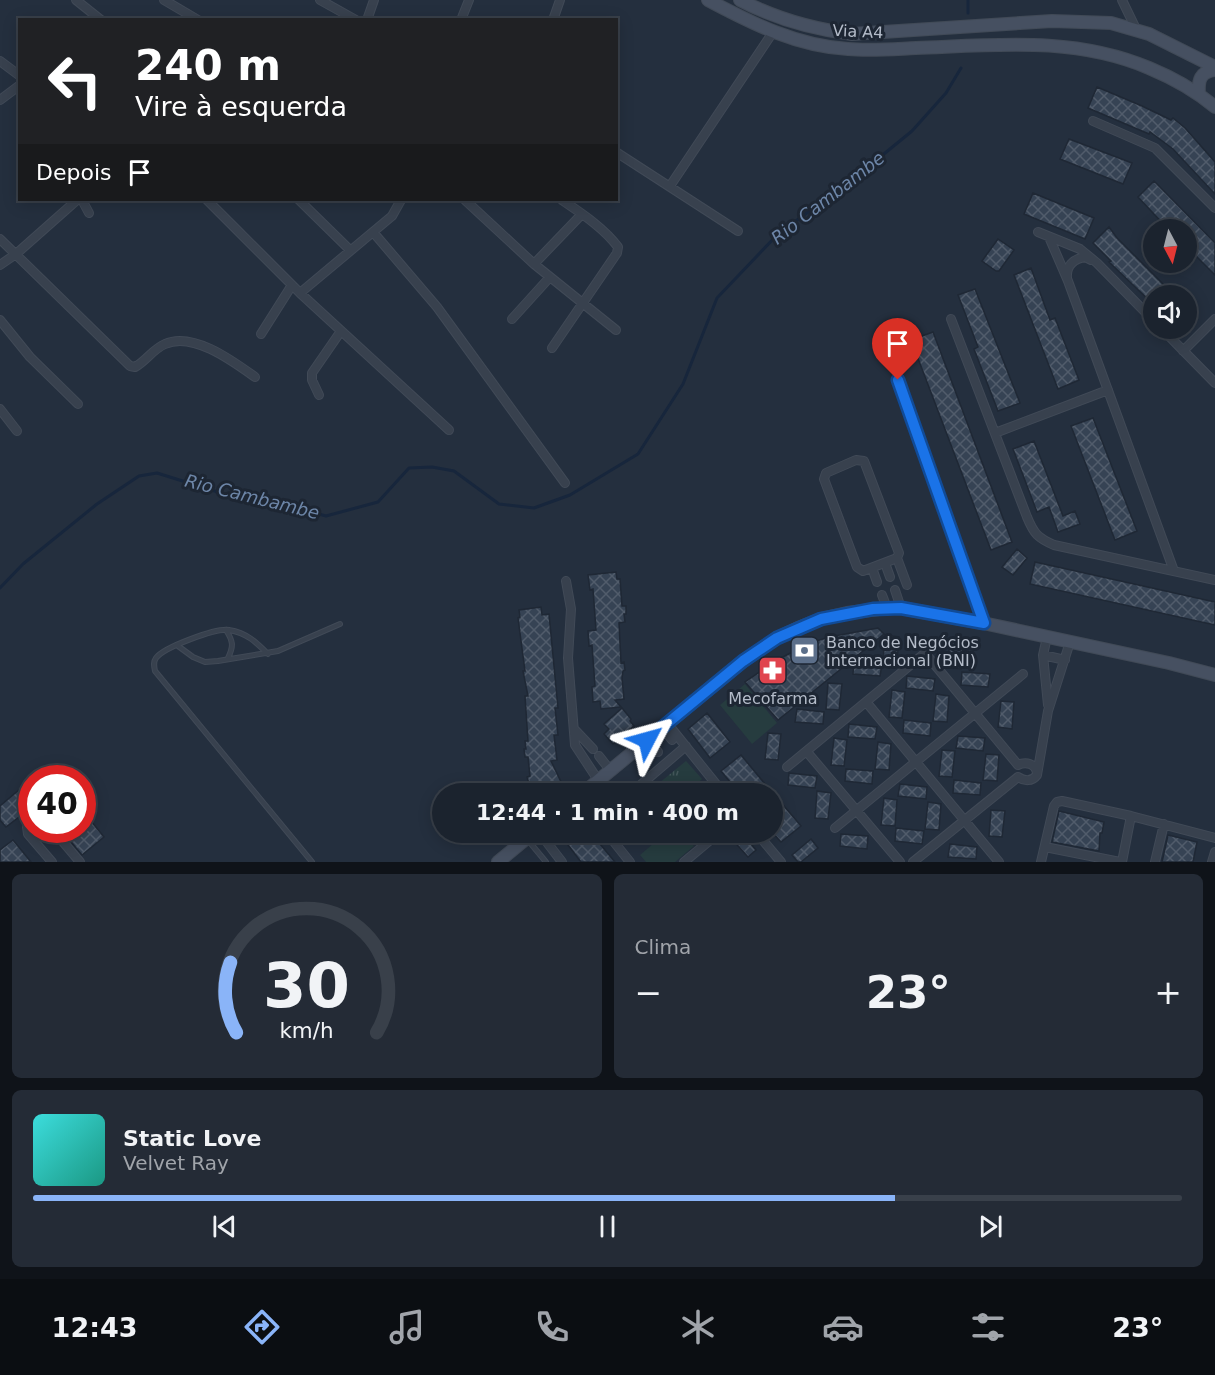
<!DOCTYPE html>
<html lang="pt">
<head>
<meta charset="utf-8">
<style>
  body { margin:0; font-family:"DejaVu Sans",sans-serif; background:#242b36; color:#f1f3f6; height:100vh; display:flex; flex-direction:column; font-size:22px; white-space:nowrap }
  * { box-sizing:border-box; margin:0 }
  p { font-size:20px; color:#a0a4aa }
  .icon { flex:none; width:33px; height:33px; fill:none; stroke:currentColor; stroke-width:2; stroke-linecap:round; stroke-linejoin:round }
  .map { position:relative; height:862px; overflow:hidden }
  .details { display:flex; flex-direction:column; gap:12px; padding:12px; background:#0f1319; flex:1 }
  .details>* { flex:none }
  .top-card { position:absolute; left:18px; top:18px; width:600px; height:183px; border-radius:0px; box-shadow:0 3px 15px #0003,0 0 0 2px #39404a; background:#202124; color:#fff; overflow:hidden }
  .needle { width:39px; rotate:173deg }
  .fabs { position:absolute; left:1143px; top:219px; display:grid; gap:12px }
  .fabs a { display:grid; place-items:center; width:54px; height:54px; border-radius:50%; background:#1b232e; box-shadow:0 3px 15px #0003,0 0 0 2px #39404a; font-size:30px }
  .speed { position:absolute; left:18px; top:765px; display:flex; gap:12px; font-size:30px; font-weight:700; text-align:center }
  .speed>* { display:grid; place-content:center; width:78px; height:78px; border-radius:50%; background:#1b232e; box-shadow:0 3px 15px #0003,0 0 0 2px #39404a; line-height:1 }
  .speed .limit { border:9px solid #d22; background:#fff; color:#111 }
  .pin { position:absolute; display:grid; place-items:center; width:51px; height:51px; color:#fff; margin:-62px -26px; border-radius:50% 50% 50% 0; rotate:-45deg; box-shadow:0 0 6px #0007 }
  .pin .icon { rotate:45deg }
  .me { position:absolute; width:66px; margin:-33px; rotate:51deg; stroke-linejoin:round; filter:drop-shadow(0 0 4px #0008) }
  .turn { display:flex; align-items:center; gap:21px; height:126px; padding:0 18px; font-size:27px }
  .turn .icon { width:78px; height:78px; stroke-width:2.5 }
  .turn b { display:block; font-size:42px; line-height:51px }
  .then { display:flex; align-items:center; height:57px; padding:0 18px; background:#0003; gap:12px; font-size:22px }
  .big { font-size:45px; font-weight:700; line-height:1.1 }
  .details .tile { flex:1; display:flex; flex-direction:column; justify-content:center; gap:9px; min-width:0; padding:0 21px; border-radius:9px; background:#242b36 }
  .details .dial { align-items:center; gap:0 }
  .dial svg { height:156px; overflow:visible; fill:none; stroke:#39404a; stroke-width:7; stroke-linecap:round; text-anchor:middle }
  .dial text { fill:#f1f3f6; stroke:none }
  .song { display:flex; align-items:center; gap:18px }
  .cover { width:72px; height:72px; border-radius:9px; background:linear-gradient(135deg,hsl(180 70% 55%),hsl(170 70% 35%)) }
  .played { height:6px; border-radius:3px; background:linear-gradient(90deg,#8ab4f8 75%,#39404a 75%) }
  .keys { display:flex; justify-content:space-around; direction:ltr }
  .heat { display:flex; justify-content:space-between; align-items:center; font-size:33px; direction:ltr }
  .details .tiles { flex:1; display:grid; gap:12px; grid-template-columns:1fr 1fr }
  .tile:last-child { grid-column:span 2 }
  .trip { position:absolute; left:432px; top:783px; width:351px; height:60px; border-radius:30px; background:#1b232e; box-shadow:0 3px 15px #0003,0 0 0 2px #39404a; font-weight:700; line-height:60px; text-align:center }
  .menu { display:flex; height:96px; justify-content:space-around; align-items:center; background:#0b0e12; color:#a0a4aa }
  .menu .icon { width:42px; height:42px }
  .menu .current { color:#8ab4f8 }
  .menu b { font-size:27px; color:#f1f3f6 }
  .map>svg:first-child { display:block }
</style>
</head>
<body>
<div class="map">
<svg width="1215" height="862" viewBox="0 0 1215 862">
  <defs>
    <pattern id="grass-tufts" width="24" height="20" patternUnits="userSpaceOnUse" patternTransform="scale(1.5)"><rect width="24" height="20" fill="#263c3f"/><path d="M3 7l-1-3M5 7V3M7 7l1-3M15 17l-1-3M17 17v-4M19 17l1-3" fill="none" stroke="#435659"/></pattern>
    <pattern id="building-cross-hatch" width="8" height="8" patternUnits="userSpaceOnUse" patternTransform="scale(1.5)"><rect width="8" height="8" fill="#364354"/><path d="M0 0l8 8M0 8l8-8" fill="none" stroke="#515c6b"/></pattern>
  </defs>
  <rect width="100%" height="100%" fill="#242f3e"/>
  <path fill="url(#grass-tufts)" d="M686 761 702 779 686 793H647Z"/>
  <path fill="#263c3f" d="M745 684 777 723 752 744 720 705Z
    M667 832 682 833 694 846 675 862H646L640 855Z"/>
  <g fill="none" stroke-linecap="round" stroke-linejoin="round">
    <path stroke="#17263c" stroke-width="3" d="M968 0V13
      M0 588 23 564 97 504 139 476 157 473 221 493 298 508 326 516 378 502 409 468 432 467 454 471 499 504 534 508 570 495 638 454 683 384 717 298 778 234 852 180 912 131 946 93 961 68"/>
  </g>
  <path fill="url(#building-cross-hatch)" stroke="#1f2835" stroke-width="1.5" d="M1097 87 1142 106 1171 120 1173 118 1185 128 1215 162V194L1173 149 1150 132 1149 134 1088 108Z
    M1069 139 1132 163 1123 184 1060 159Z
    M1154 181 1215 243V275L1186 246V230H1169L1138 197Z
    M1033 193 1094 218 1085 239 1024 214Z
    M1109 227 1117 238 1175 296H1154V305L1109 262 1111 261 1093 243Z
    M998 239 1014 250 999 271H996L982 261Z
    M1031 268 1050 320 1055 318 1079 380 1058 389 1014 275Z
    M975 289 1020 403 998 411 974 349 978 347 958 295Z
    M933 332 1012 542 991 550 911 340Z
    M1093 418 1137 531 1115 540 1071 426Z
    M1034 441 1063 516 1075 511 1080 524 1058 532 1049 507 1037 512 1013 449Z
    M1017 549 1027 558 1013 575 1002 567Z
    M1035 562 1215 602V625L1030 584Z
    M616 572 617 579H620L622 606H626V614H624L625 622 619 623 621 663 624 662 625 670 623 671 622 678 624 699 615 700 621 707 601 709 600 701 593 702 592 687 595 686 592 645 589 646 588 631 596 630 593 589 590 590 588 575Z
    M541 607 542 615 549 614 558 708H555L558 735H554L557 760 551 761 563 786 545 794H532L527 777 530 776 528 757H525L524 749H526L525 741H528L525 696H528L523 671H525L518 618 520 617 519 610Z
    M878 628 884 634 778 720 745 682 777 660 810 643 829 637Z
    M885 635 899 637 897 663 883 661Z
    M950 642 963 643 961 669 947 668Z
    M854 661 882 664 880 676 853 674Z
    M962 672 990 674 988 687 961 685Z
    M907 676 935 679 933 691 906 688Z
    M828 683 842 684 839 710 826 709Z
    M892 690 905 692 902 718 889 717Z
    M936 694 949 696 947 722 933 721Z
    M1001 701 1014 702 1012 729 998 727Z
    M622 708 631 719 630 721 634 726 613 744 604 734 609 729 604 724Z
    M797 709 824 712 823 724 795 722Z
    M707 713 730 742 710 758 688 729Z
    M904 720 931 723 930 736 903 733Z
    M849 724 877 727 875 739 848 737Z
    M768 733 781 734 778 760 765 759Z
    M958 736 985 738 983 751 956 748Z
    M834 738 847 740 844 766 831 765Z
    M878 742 891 744 889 770 875 769Z
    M942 750 955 751 952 777 939 776Z
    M986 754 999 755 997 781 983 780Z
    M741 755 765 784 754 794H740L721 771Z
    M846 769 873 771 872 784 845 781Z
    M789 773 817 776 815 788 788 785Z
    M954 780 981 783 980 795 953 793Z
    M900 784 927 787 926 799 898 796Z
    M20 789 32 803V807L6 827 0 820V806Z
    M817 791 831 793 828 819 815 818Z
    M772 792 801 826 781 842 772 832Z
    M884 798 897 800 895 826 881 825Z
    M928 802 941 804 939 830 925 829Z
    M82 810 104 837 82 855 61 830H82Z
    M991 810 1005 811 1002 837 989 836Z
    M1059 811 1104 822 1102 833H1100L1099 851 1052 842Z
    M896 828 924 831 922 844 895 841Z
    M567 832H590L615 862H581L562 837Z
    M737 832H741L756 850 748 857 731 838Z
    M841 834 868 836 867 849 840 846Z
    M1168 835 1197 842 1193 862H1162Z
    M811 839 818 848 801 862H798L792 855Z
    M13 840 31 862H0V850Z
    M950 844 977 847 976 859 948 857Z"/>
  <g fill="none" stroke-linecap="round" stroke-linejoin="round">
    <defs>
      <path id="lane" d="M890 357 982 620
        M226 630C233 641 234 646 228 658
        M178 646 193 657 205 662 218 661 278 651 340 624
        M268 654C256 642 247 633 229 630 216 628 164 647 156 658 153 662 154 666 155 671L312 862
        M527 839 546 862"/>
      <path id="street" d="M76 0 101 20
        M164 0 198 20
        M320 0 356 20
        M1122 0 1136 29
        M367 20 374 0
        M461 20 469 0
        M553 20 560 0
        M0 61 20 76
        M0 100 20 85
        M1093 121 1155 148 1215 208
        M616 152 738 231
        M670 186 773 32
        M82 200 89 213
        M207 200 300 293 449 430
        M299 200 350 250
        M465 200 534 264 616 330
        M373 232 437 307 565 483
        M1038 232 1080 249 1097 263 1154 321
        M1049 237 1068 281 1174 571
        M0 239 130 366 135 367C146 361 153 349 165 344 193 331 234 362 255 377
        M534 264 582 214
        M0 265 16 254 77 200
        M1067 278C1066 266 1073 259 1085 257L1091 260
        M300 293 392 216 401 200
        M512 319 550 277
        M951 319 1027 517C1034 534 1038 538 1054 545L1215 580
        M0 320 30 357 78 404
        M1161 328 1215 383
        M261 334 292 285
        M552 348 617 253 618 247C604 228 581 213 562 200
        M1183 351 1215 319
        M319 395 312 380V373L341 331
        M0 409 17 431
        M995 433 1108 390
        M856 460 864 461 899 553 897 558 863 571 857 567 824 479 826 473Z
        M897 558 907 585
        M885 563 890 577
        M872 568 877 582
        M566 581 571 609 568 658 575 745 598 780
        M895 590 901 608
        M882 595 887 608
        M1047 637 1043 655 1048 705
        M1043 655 1065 660
        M867 703 999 862
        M667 723 724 794
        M662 727 672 740
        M575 730 593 749
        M647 740 658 752
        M807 752 900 862
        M599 756 610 770
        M1018 765C1026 761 1036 764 1037 773
        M787 767 925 653 1018 765
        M1018 777C1024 781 1032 782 1037 775L1048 711 1070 642
        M630 794 686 746
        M32 818 27 827 28 834 52 862
        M835 828 1023 674
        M53 830 80 862
        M539 832 562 862
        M606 832 630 862
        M756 832 781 862
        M1045 847 1120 862
        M684 862 720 832
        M913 862 1018 777
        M1041 862 1054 806 1057 802 1062 801 1131 816 1215 838
        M1122 862 1131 816
        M1155 862 1164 824
        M1212 862 1215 852"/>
      <path id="secondary" d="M708 0C753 24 797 46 848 49 871 51 894 49 916 48 995 45 1074 36 1149 68 1173 78 1195 90 1215 107
        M740 0C776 19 812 29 852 34L1052 21 1111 23 1149 34 1215 67
        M1199 94C1198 80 1200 72 1215 70
        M582 794 743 661 777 638 798 628 821 619 847 613 887 608H901L983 623 1169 663 1215 675
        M498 862 534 832"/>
    </defs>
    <use href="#lane" stroke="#414a57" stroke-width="6"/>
    <use href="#street" stroke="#414a57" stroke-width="10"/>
    <use href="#secondary" stroke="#414a57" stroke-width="14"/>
    <use href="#lane" stroke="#38414e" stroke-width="4"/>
    <use href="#street" stroke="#38414e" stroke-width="8"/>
    <use href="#secondary" stroke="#465061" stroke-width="12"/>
  </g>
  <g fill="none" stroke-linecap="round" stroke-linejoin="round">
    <defs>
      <path id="route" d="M647 740 743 661 777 638 821 619 873 609 901 608 984 623 898 380"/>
    </defs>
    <use href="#route" stroke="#114b97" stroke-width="15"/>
    <use href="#route" stroke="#1a73e8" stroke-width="10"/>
  </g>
  <defs>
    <symbol id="bank-square" viewBox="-11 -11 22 22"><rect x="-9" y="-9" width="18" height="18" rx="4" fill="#5c6f8a" stroke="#1d2633"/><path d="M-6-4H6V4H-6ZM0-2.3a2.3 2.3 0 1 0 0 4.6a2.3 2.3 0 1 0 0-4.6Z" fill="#fff"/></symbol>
    <symbol id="pharmacy-square" viewBox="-11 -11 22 22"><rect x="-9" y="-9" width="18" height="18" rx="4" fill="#e0444e" stroke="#1d2633"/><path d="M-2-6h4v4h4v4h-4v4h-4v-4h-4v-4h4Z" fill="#fff"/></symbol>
  </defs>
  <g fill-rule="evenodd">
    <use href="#bank-square" x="788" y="634" width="33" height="33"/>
    <use href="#pharmacy-square" x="756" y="654" width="33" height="33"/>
  </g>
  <g text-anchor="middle" stroke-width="6" stroke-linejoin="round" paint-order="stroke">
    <g font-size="16" fill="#b4bcc9" stroke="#1d2633">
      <text transform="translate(858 31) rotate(3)" y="6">Via A4</text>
    </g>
    <g font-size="16" fill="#b4bcc9" stroke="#1d2633" text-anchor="start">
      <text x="826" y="648">Banco de Negócios<tspan x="826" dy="18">Internacional (BNI)</tspan></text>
      <text x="773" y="704" text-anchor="middle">Mecofarma</text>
    </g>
    <g font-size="18" font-style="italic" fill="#6d86a8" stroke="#1d2633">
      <text transform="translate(828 198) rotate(-38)" y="6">Rio Cambambe</text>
      <text transform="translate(252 497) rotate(14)" y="6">Rio Cambambe</text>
    </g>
  </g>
</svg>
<div class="fabs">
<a><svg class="needle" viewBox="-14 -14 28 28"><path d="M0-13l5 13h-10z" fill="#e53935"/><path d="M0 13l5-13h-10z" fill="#a0a4aa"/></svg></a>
<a><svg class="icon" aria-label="sound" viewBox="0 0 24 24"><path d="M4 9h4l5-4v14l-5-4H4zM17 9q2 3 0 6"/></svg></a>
</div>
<div class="speed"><div class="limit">40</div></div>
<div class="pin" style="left:898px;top:380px;background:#d93025"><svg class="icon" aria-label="arrive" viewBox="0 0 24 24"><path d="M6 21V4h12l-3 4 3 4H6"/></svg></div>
<svg class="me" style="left:647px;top:740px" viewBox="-20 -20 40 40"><path d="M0-17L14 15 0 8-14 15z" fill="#1a73e8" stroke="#fff" stroke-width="4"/></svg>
<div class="trip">12:44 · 1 min · 400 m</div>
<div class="top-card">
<div class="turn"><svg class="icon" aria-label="left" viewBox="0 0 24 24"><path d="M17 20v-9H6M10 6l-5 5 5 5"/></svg><div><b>240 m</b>Vire à esquerda</div></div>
<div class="then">Depois<svg class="icon" aria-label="arrive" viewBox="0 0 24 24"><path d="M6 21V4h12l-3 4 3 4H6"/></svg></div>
</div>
</div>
<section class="details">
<div class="tiles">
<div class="tile dial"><svg viewBox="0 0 100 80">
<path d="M14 69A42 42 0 1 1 86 69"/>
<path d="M14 69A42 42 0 0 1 11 33" stroke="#8ab4f8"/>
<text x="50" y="56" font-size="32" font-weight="700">30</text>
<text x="50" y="72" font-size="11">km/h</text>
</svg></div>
<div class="tile"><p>Clima</p>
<div class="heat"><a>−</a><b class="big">23°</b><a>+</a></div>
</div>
<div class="tile">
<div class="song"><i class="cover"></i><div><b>Static Love</b><p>Velvet Ray</p></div></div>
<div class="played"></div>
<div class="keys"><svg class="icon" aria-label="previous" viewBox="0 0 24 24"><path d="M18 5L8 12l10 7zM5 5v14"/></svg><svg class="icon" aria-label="pause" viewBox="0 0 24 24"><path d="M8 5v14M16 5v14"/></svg><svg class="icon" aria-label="next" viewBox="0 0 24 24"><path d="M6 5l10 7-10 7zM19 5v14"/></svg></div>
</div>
</div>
</section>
<nav class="menu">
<b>12:43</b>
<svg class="icon current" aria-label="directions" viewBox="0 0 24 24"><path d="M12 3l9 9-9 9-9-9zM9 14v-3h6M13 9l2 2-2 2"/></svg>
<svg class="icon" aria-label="music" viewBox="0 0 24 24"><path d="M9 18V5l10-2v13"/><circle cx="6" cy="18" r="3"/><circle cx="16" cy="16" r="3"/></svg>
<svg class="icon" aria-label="phone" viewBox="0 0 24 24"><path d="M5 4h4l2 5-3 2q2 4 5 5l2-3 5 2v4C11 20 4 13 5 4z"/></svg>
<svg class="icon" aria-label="climate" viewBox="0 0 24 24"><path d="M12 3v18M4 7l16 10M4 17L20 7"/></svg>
<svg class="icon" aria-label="car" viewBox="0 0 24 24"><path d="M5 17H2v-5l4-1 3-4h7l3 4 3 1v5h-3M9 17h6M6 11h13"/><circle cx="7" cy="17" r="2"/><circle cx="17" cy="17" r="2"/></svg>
<svg class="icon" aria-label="filters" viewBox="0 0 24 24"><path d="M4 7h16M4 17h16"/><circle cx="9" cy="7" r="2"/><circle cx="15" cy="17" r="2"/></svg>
<b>23°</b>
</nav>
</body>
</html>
